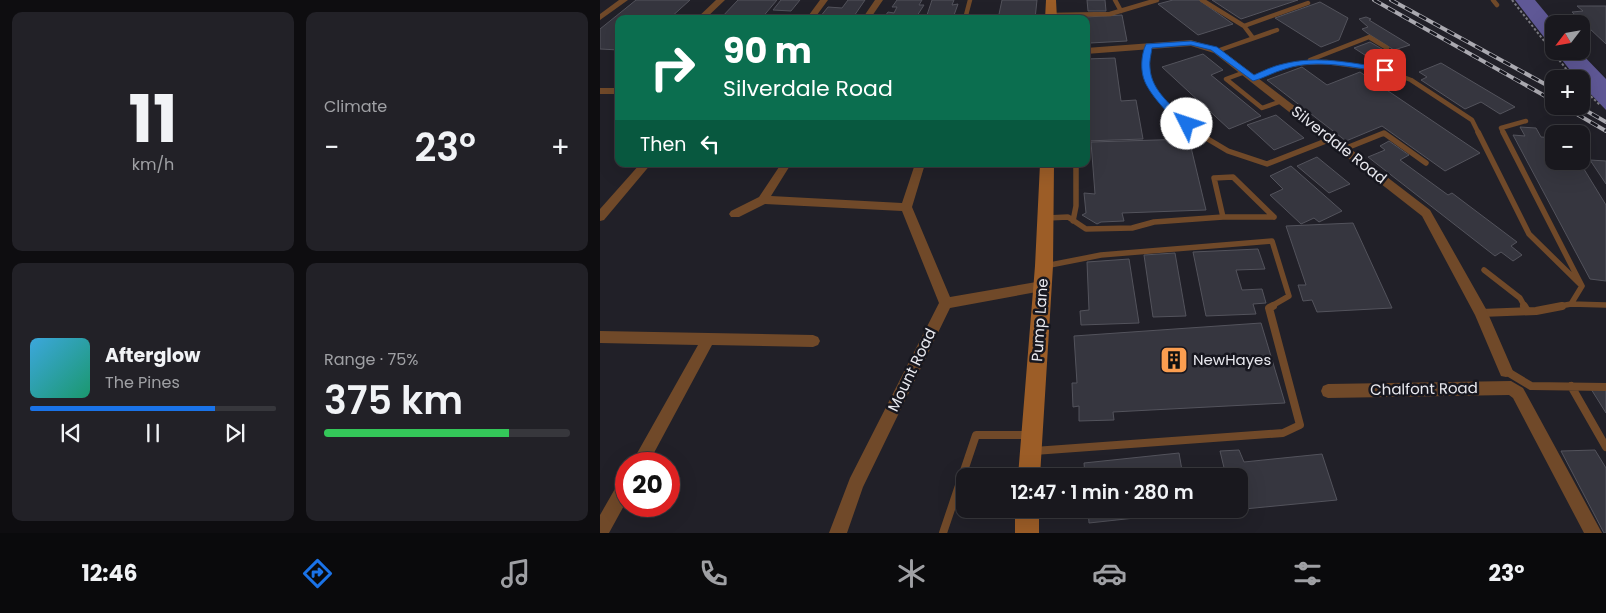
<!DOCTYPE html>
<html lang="en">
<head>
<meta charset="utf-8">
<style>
  body { margin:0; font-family:Poppins,sans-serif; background:#222127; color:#f1f3f6; height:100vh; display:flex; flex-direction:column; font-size:19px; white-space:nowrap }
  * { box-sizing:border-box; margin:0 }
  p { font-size:16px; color:#9fa0a4 }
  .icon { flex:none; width:28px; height:28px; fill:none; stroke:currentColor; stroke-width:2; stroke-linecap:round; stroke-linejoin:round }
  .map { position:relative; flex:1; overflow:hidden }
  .panel { display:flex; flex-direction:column; gap:12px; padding:12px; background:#0e0d10; width:600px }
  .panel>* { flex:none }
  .hud { position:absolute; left:15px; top:15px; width:475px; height:152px; border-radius:10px; box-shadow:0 5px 20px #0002,0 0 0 1px #37373c; background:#0b6e4f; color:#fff; overflow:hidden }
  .needle { width:32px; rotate:239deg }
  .controls { position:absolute; left:945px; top:15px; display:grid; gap:10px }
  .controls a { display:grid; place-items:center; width:45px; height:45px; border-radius:10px; background:#19181e; box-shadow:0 5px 20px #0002,0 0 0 1px #37373c; font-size:25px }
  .speed { position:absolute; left:15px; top:452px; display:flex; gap:10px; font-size:25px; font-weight:700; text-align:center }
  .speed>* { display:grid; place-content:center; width:65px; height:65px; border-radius:50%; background:#19181e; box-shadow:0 5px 20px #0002,0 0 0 1px #37373c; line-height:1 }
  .speed .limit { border:8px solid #d22; background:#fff; color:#111 }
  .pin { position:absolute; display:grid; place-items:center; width:42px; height:42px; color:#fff; margin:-21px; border-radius:10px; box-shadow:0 2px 8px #0006 }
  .me { position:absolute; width:55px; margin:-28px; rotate:311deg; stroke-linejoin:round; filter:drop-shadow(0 0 4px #0008) }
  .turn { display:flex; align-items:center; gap:18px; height:105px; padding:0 25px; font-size:22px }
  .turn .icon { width:65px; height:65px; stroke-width:2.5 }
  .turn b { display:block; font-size:35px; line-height:42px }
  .then { display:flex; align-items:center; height:48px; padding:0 25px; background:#0003; gap:10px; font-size:19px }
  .big { font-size:38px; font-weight:600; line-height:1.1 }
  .panel .card { flex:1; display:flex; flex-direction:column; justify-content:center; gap:8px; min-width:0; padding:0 18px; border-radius:10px; background:#222127 }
  .panel .dial { align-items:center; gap:0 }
  .dial b { font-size:65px; line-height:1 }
  .song { display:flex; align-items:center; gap:15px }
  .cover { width:60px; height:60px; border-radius:8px; background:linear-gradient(135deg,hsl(200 70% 55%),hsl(160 70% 35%)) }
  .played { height:5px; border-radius:2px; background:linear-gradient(90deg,#1a73e8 75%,#37373c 75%) }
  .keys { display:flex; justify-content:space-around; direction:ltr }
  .heat { display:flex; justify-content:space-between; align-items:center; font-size:28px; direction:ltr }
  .charge { height:8px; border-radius:4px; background:linear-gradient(90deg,#34c759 75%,#37373c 0) }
  .panel .tiles { flex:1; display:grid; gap:12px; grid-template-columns:repeat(2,1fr) }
  .trip { position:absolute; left:356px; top:468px; width:292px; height:50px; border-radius:10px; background:#19181e; box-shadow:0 5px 20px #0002,0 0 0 1px #37373c; font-weight:600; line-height:50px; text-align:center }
  .menu { display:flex; height:80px; justify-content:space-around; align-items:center; background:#0a0a0c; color:#9fa0a4 }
  .menu .icon { width:35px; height:35px }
  .menu .active { color:#1a73e8 }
  .menu b { font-size:22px; color:#f1f3f6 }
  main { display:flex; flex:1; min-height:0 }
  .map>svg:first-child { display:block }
</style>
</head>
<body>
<main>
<section class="panel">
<div class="tiles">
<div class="card dial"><b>11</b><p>km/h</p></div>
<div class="card"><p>Climate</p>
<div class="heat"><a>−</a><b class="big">23°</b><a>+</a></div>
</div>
<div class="card">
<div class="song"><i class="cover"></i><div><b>Afterglow</b><p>The Pines</p></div></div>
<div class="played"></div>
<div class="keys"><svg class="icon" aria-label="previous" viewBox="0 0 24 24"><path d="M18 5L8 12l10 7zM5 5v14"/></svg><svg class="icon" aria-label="pause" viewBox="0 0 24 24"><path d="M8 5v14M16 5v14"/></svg><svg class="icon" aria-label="next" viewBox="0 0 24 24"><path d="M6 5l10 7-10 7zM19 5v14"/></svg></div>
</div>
<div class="card"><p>Range · 75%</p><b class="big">375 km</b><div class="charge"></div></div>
</div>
</section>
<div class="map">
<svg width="1006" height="533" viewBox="0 0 1006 533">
  <rect width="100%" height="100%" fill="#212028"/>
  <path fill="#5f5896" d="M915 0H935L955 24H954V50Z
    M955 51H979L1006 79V110L981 84V79H977Z"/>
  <path fill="#36363f" stroke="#53535c" d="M36 0H90L69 19H19V50L0 49V29Z
    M138 0H177L161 19H120Z
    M181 0H200L191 11 173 10Z
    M248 0H265L252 19 220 17 228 7 242 8Z
    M297 0H322L319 5H324L315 19H283L288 12 294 13 297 7H292Z
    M332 0H354L352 5 358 4 353 18H326Z
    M402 0H437L435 19H398Z
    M487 0H505L506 11H488Z
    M573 0H599L633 24 598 35 558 4Z
    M612 0H698L641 19Z
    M720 2 748 18 739 40 721 47 675 18Z
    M977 6H1006V44L972 12 983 11Z
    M522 15 527 41 490 43 486 17Z
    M766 17 771 19 769 20 810 45 794 50 767 33 762 29 768 27 759 19Z
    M770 42 787 52 771 59 754 48Z
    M603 54 623 70 611 75 661 116 629 129 562 67Z
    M515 58 521 101 536 100 543 139 486 141V59Z
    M841 63 915 107 900 114 881 102 865 109 821 80 827 77 819 72Z
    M702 67 727 85 760 72 880 153 845 171 782 126 746 141 667 80Z
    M676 115 704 138 674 150 647 125Z
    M920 127 936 128 941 137 954 138V161H979L1006 205V281L990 279 913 135 925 136Z
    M589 139 606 210 522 213 524 221 501 222 497 224 482 215 486 213 484 193 495 194 491 142Z
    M789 141 809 155 800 160 848 195 852 193 917 242 911 246 922 255 913 261 901 252 895 256 768 157 785 150 780 146Z
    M717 157 750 184 729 193 697 166Z
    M990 160 1006 161V184Z
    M691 166 742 211 719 222 714 218 701 224 670 195 683 189 670 176Z
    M753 223 792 308 717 312 712 300 703 301 698 285H706L686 226Z
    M658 249 665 269 636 270 642 290 662 289 666 303 653 304 656 314 606 316 593 252Z
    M575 253 586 316 553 317 544 255Z
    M529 259 539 323 481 325 480 311 489 310 487 262Z
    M661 323 685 403 513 412 514 420 479 421V406L473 407 472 383H477L474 336Z
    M991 389H1006V413Z
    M639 450 644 462 722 454 737 500 634 510 640 509V476H626L620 451Z
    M995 450 1006 468V533H1004L961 451Z
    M579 453 583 476H485L484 463Z
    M488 509H589L590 512 489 523Z"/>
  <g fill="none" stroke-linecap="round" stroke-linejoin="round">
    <path stroke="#7b7a81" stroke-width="2" stroke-dasharray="2.5 2" stroke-linecap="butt" d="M912 0 974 79
      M981 87 1000 105"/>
    <path stroke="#704929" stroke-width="4.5" d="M515 0 521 11
      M602 0 644 26
      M893 0 897 5
      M451 15 510 14 557 0
      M365 19 370 0
      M653 38 644 26 708 3
      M548 46C541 89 566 110 598 134
      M617 51 677 30
      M710 60 769 37 787 48
      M645 72 626 79 662 108 682 101
      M653 79 684 66 704 63 726 62 785 70 811 80 872 120 879 134
      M782 134H785
      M904 134 901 128 926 121"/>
    <path stroke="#704929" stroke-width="5.5" d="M596 132 628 151 667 164 731 139
      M878 132 929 234 982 286
      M903 132 982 286 971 304 955 307
      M744 149 784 133 826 163
      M623 217 614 178 633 177 674 217
      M447 218 468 217 486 229 532 228 554 222 623 217H674
      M473 221 476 206V164
      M445 266 501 255 672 241 689 296 670 307
      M884 270 920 298 925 307
      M971 304 1006 305"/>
    <path stroke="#704929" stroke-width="8" d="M924 306 927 311
      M881 313 936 311 962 306
      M906 371 931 386 1006 387
      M971 386 1006 447
      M434 451 683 433 700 425 669 308 673 306
      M343 533 376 435H428"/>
    <path fill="#704929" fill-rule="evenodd" d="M19 0H28L0 20V14Z
      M116 0H125L105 19H96Z
      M220 0H228L214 19H206Z
      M275 0H283L270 19H262Z
      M591 40 620 49 830 210 886 309 913 371 911 376 906 377 901 376 875 315 822 216 614 53 591 46 486 54V48Z
      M0 88H19V94H0Z
      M40 164H51L4 220 0 221V209Z
      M181 164H191L171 196 302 203 315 164H325L312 207 350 297 442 281 447 282 448 286 447 290 442 291 350 308 263 487 247 533H229L250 478 339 303 302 211 165 204 139 217H131L129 214 131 211 159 197Z
      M0 331 213 335 218 337 220 341 218 345 213 347 112 345 48 464H31L98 345 0 343Z
      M911 381 923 388 1002 533H984L913 398 909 395 728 398 723 396 721 391 723 386 728 384Z
      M26 478V502L9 533H0V515L20 480Z"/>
    <path fill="#9c5d27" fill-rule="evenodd" d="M446 0H456L457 19H445Z
      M440 164H454L453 266 440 476H418L435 266Z
      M415 509H439V533H415Z"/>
    <defs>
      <path id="rail" d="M774 0 954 101
        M791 0 954 89
        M963 106 1006 131
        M978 106 1006 122"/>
    </defs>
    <use href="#rail" stroke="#aaa9b0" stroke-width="4"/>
    <use href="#rail" stroke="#17171f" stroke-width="2.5" stroke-dasharray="8" stroke-linecap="butt"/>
  </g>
  <path fill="#1a73e8" stroke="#114b97" d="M591 41 617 47 654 75C663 71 673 66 683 64 717 55 751 63 785 68L789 70 785 72C753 68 717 58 685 69 674 72 664 78 653 81L611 50 591 45 552 48C551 55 549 62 550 68 551 91 574 108 590 122V126L587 127C574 122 551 96 545 82 540 71 541 55 546 44Z"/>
  <defs>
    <symbol id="building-square" viewBox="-11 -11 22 22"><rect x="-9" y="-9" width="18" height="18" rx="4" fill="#fb9e50" stroke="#17171f"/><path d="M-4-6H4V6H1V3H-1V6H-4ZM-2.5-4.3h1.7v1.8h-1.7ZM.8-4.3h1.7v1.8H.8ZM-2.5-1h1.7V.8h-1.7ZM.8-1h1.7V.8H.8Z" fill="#111"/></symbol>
  </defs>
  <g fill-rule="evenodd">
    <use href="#building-square" x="558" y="344" width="32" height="32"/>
  </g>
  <g text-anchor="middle" stroke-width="5" stroke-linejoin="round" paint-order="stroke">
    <g font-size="15" fill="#e9e9ef" stroke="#17171f">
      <text transform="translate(739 145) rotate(38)" y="5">Silverdale Road</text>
      <text transform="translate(440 320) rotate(-86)" y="5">Pump Lane</text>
      <text transform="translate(312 370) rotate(-64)" y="5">Mount Road</text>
      <text transform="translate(824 389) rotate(-1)" y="5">Chalfont Road</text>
    </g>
    <g font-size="15" fill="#e9e9ef" stroke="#17171f" text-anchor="start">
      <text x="593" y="365">NewHayes</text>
    </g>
  </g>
</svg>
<div class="controls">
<a><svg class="needle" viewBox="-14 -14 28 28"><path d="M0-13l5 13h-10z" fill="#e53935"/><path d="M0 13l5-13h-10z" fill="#9fa0a4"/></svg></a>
<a>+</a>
<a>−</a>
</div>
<div class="speed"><div class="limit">20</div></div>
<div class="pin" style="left:785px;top:70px;background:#d93025"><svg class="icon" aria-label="arrive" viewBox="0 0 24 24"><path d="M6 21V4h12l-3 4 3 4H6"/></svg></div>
<svg class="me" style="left:587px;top:124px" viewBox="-20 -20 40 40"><circle r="19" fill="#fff"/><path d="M0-13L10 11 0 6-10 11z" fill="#1a73e8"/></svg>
<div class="trip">12:47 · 1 min · 280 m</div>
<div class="hud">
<div class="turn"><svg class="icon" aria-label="right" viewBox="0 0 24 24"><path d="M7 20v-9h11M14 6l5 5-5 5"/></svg><div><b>90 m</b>Silverdale Road</div></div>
<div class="then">Then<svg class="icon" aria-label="left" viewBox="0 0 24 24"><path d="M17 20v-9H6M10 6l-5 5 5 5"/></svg></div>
</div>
</div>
</main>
<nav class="menu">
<b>12:46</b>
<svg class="icon active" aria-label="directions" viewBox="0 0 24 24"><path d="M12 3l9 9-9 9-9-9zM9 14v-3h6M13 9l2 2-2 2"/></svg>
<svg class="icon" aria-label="music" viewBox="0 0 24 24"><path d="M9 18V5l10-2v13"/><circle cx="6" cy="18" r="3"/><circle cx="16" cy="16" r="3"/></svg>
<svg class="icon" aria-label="phone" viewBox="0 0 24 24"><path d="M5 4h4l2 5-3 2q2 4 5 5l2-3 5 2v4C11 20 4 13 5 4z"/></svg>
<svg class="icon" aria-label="climate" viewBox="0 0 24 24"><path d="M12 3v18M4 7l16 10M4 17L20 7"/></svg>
<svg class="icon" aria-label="car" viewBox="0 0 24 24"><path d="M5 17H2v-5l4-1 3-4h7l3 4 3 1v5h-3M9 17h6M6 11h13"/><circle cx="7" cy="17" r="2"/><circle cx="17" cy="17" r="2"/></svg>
<svg class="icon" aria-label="filters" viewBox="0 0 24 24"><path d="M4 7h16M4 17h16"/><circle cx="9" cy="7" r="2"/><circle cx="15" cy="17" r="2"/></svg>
<b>23°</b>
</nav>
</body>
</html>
